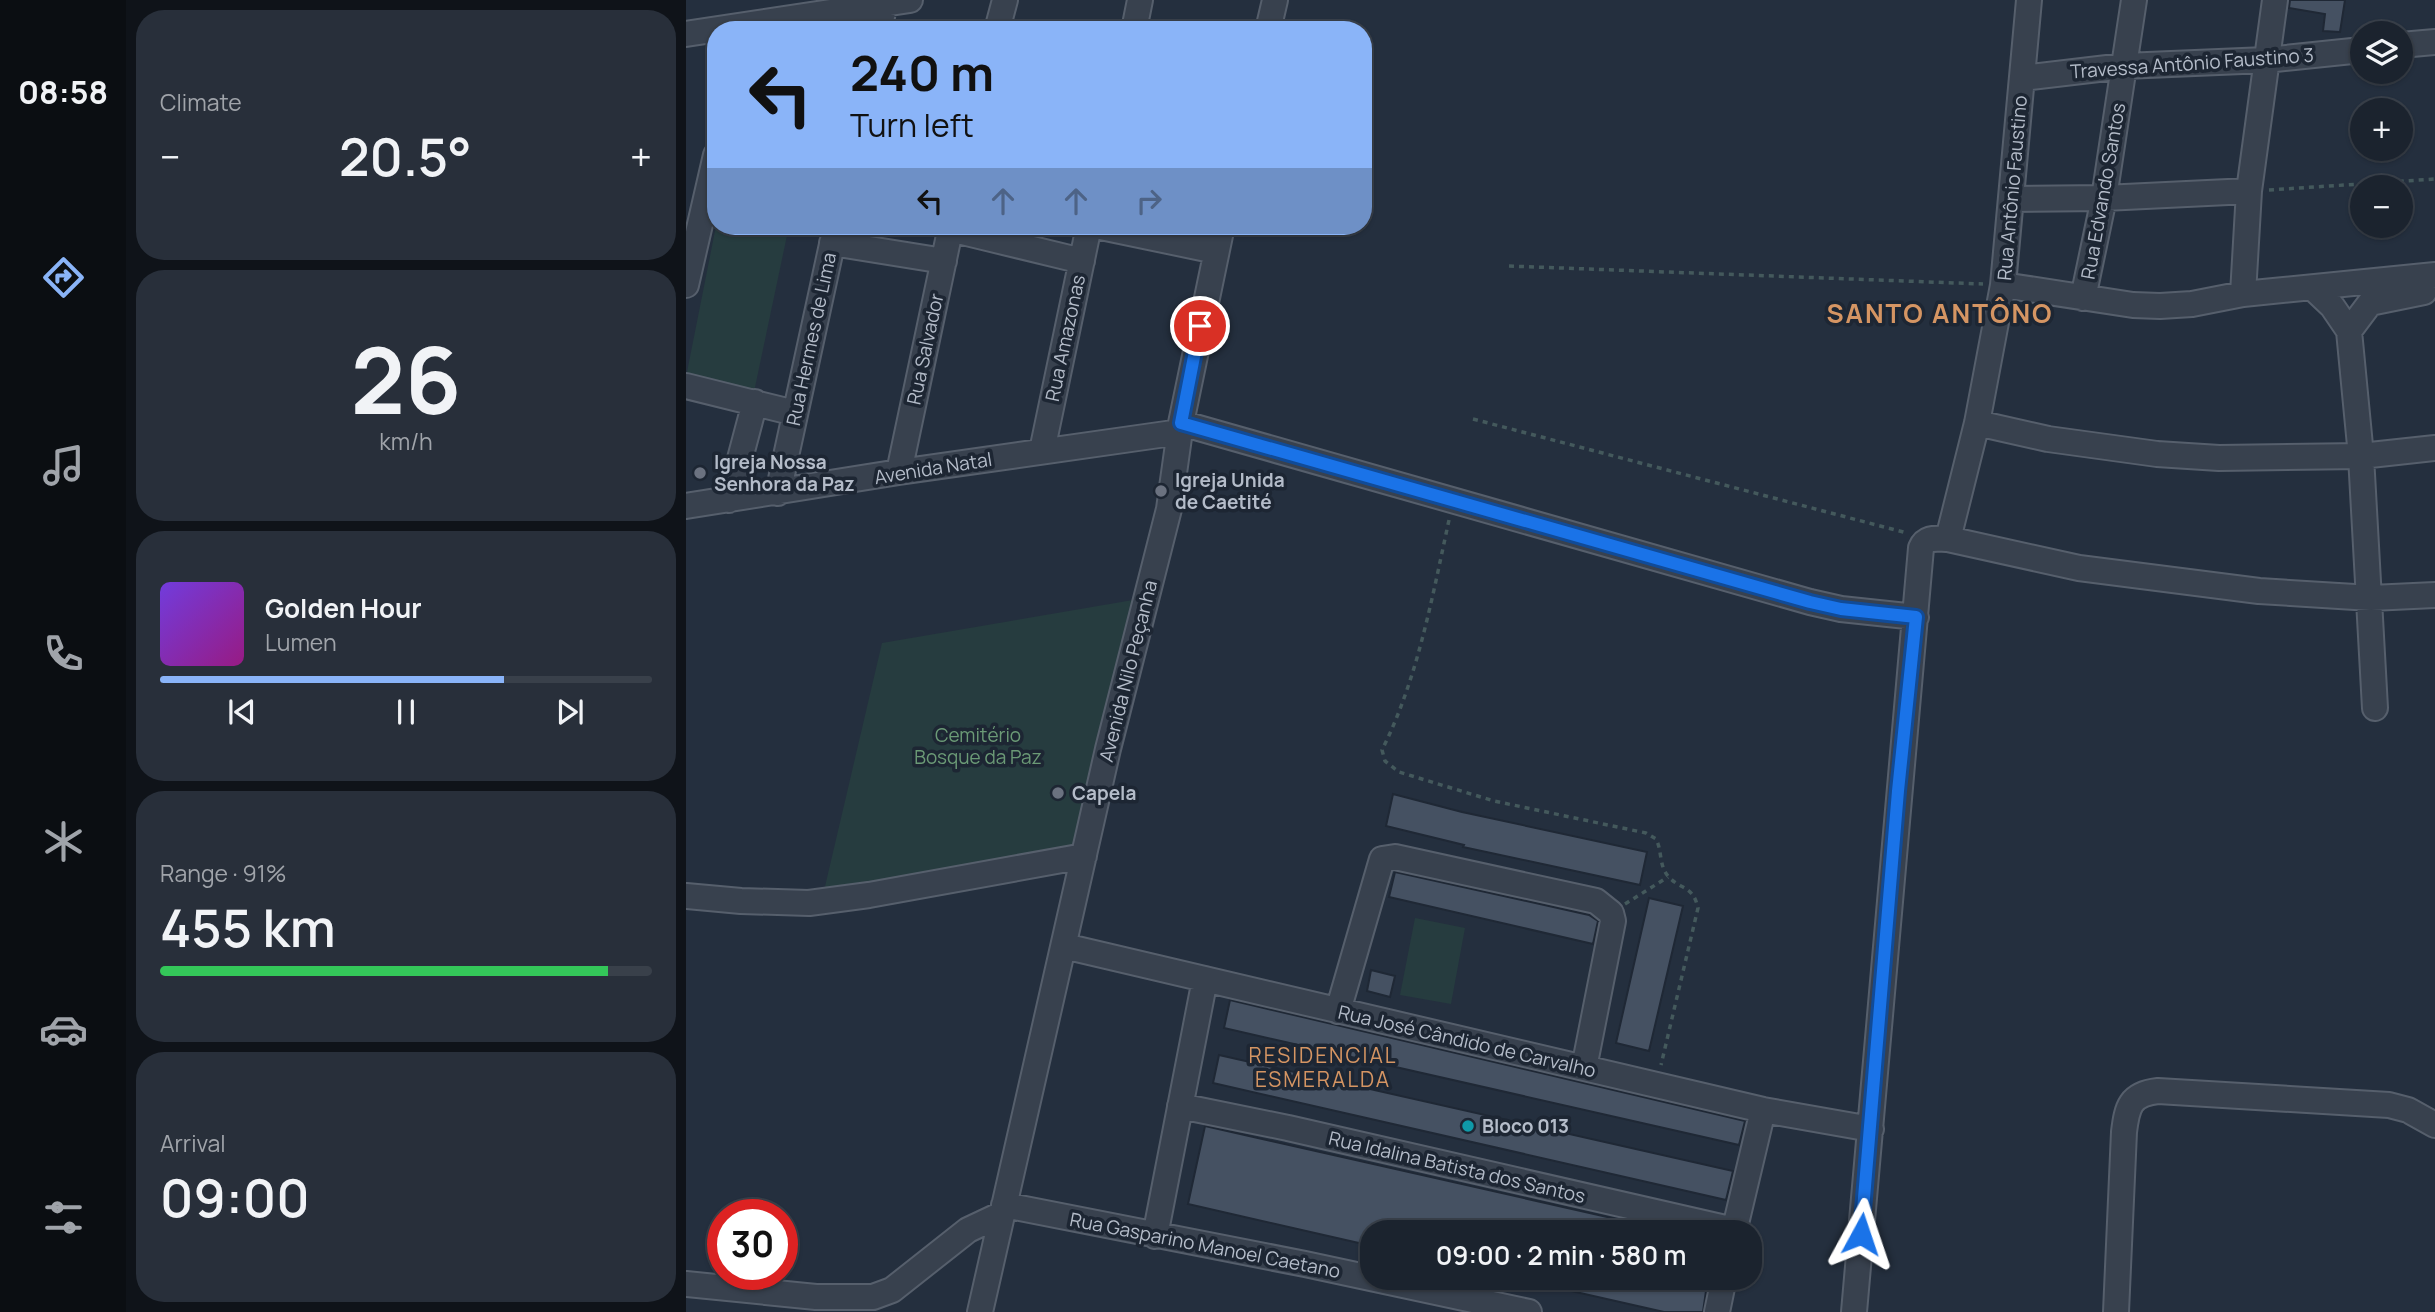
<!DOCTYPE html>
<html lang="en">
<head>
<meta charset="utf-8">
<style>
  body { margin:0; font-family:Manrope,sans-serif; background:#282f3a; color:#f1f3f6; height:100vh; display:flex; flex-direction:column; font-size:26px; white-space:nowrap }
  * { box-sizing:border-box; margin:0 }
  p { font-size:23px; color:#a0a4aa }
  .icon { flex:none; width:38px; height:38px; fill:none; stroke:currentColor; stroke-width:2; stroke-linecap:round; stroke-linejoin:round }
  .map { position:relative; flex:1; overflow:hidden }
  .details { display:flex; flex-direction:column; gap:10px; padding:10px; background:#0f1319; width:560px }
  .details>* { flex:none }
  .hud { position:absolute; left:21px; top:21px; width:665px; height:214px; border-radius:28px; box-shadow:0 2px 5px #0004,0 0 0 2px #39404a; background:#8ab4f8; color:#111; overflow:hidden }
  .fabs { position:absolute; left:1664px; top:21px; display:grid; gap:14px }
  .fabs a { display:grid; place-items:center; width:63px; height:63px; border-radius:50%; background:#1b232e; box-shadow:0 2px 5px #0004,0 0 0 2px #39404a; font-size:35px }
  .speed { position:absolute; left:21px; top:1199px; display:flex; gap:14px; font-size:35px; font-weight:700; text-align:center }
  .speed>* { display:grid; place-content:center; width:91px; height:91px; border-radius:50%; background:#1b232e; box-shadow:0 2px 5px #0004,0 0 0 2px #39404a; line-height:1 }
  .speed .limit { border:10px solid #d22; background:#fff; color:#111 }
  .pin { position:absolute; display:grid; place-items:center; width:60px; height:60px; color:#fff; margin:-30px; border:4px solid #fff; border-radius:50%; box-shadow:0 2px 7px #0007 }
  .me { position:absolute; width:77px; margin:-38px; rotate:5deg; stroke-linejoin:round; filter:drop-shadow(0 0 5px #0008) }
  .turn { display:flex; align-items:center; gap:24px; height:147px; padding:0 28px; font-size:32px }
  .turn .icon { width:91px; height:91px; stroke-width:2.5 }
  .turn b { display:block; font-size:49px; line-height:60px }
  .lanes { display:flex; align-items:center; height:66px; padding:0 28px; background:#0003; justify-content:center; gap:35px; direction:ltr }
  .lanes .off { opacity:.35 }
  .big { font-size:52px; font-weight:600; line-height:1.1 }
  .details .widget { flex:1; display:flex; flex-direction:column; justify-content:center; gap:10px; min-width:0; padding:0 24px; border-radius:28px; background:#282f3a }
  .details .dial { align-items:center; gap:0 }
  .dial b { font-size:91px; line-height:1 }
  .song { display:flex; align-items:center; gap:21px }
  .cover { width:84px; height:84px; border-radius:10px; background:linear-gradient(135deg,hsl(260 70% 55%),hsl(310 70% 35%)) }
  .played { height:7px; border-radius:4px; background:linear-gradient(90deg,#8ab4f8 70%,#39404a 70%) }
  .keys { display:flex; justify-content:space-around; direction:ltr }
  .heat { display:flex; justify-content:space-between; align-items:center; font-size:38px; direction:ltr }
  .charge { height:10px; border-radius:5px; background:linear-gradient(90deg,#34c759 91%,#39404a 0) }
  .trip { position:absolute; left:674px; top:1220px; width:402px; height:70px; border-radius:28px; background:#1b232e; box-shadow:0 2px 5px #0004,0 0 0 2px #39404a; font-weight:600; line-height:70px; text-align:center }
  main { display:flex; flex:1; min-height:0 }
  .dock { display:flex; flex-direction:column; width:126px; justify-content:space-around; align-items:center; background:#0b0e12; color:#a0a4aa }
  .dock .icon { width:49px; height:49px }
  .dock .selected { color:#8ab4f8 }
  .dock b { font-size:32px; color:#f1f3f6 }
  .map>svg:first-child { display:block }
</style>
</head>
<body>
<main>
<nav class="dock">
<b>08:58</b>
<svg class="icon selected" aria-label="directions" viewBox="0 0 24 24"><path d="M12 3l9 9-9 9-9-9zM9 14v-3h6M13 9l2 2-2 2"/></svg>
<svg class="icon" aria-label="music" viewBox="0 0 24 24"><path d="M9 18V5l10-2v13"/><circle cx="6" cy="18" r="3"/><circle cx="16" cy="16" r="3"/></svg>
<svg class="icon" aria-label="phone" viewBox="0 0 24 24"><path d="M5 4h4l2 5-3 2q2 4 5 5l2-3 5 2v4C11 20 4 13 5 4z"/></svg>
<svg class="icon" aria-label="climate" viewBox="0 0 24 24"><path d="M12 3v18M4 7l16 10M4 17L20 7"/></svg>
<svg class="icon" aria-label="car" viewBox="0 0 24 24"><path d="M5 17H2v-5l4-1 3-4h7l3 4 3 1v5h-3M9 17h6M6 11h13"/><circle cx="7" cy="17" r="2"/><circle cx="17" cy="17" r="2"/></svg>
<svg class="icon" aria-label="filters" viewBox="0 0 24 24"><path d="M4 7h16M4 17h16"/><circle cx="9" cy="7" r="2"/><circle cx="15" cy="17" r="2"/></svg>
</nav>
<section class="details">
<div class="widget"><p>Climate</p>
<div class="heat"><a>−</a><b class="big">20.5°</b><a>+</a></div>
</div>
<div class="widget dial"><b>26</b><p>km/h</p></div>
<div class="widget">
<div class="song"><i class="cover"></i><div><b>Golden Hour</b><p>Lumen</p></div></div>
<div class="played"></div>
<div class="keys"><svg class="icon" aria-label="previous" viewBox="0 0 24 24"><path d="M18 5L8 12l10 7zM5 5v14"/></svg><svg class="icon" aria-label="pause" viewBox="0 0 24 24"><path d="M8 5v14M16 5v14"/></svg><svg class="icon" aria-label="next" viewBox="0 0 24 24"><path d="M6 5l10 7-10 7zM19 5v14"/></svg></div>
</div>
<div class="widget"><p>Range · 91%</p><b class="big">455 km</b><div class="charge"></div></div>
<div class="widget"><p>Arrival</p><b class="big">09:00</b></div>
</section>
<div class="map">
<svg width="1749" height="1312" viewBox="0 0 1749 1312">
  <rect width="100%" height="100%" fill="#242f3e"/>
  <path fill="#263c3f" d="M30 226H103L68 392 0 377Z
    M447 600 388 849 137 895 196 643Z
    M729 918 779 928 765 1004 714 995Z"/>
  <path fill="#455162" stroke="#1f2835" stroke-width="2" d="M1604 0H1659L1654 32 1637 31 1639 14 1603 8Z
    M707 794 776 812 961 852 954 885 777 847 778 845 700 826Z
    M709 872 903 915 912 921 907 944 703 897Z
    M963 898 997 906 963 1051 930 1043Z
    M685 970 709 976 704 997 681 991Z
    M544 1000 1059 1121 1053 1145 538 1028Z
    M533 1055 1047 1171 1040 1200 527 1083Z
    M519 1126 970 1228V1232H861L816 1222 815 1232H686V1246L502 1204Z
    M850 1278H963L1020 1291 1017 1312H978L850 1283Z"/>
  <g fill="none" stroke-linecap="round" stroke-linejoin="round">
    <defs>
      <path id="minor" d="M193 30 199 3
        M311 30 319 0
        M448 30 454 0
        M582 30 589 0
        M0 34 224 0
        M1715 45 1749 42
        M1336 78 1438 66 1580 60 1676 50
        M1325 199 1418 198 1563 191
        M410 226 530 251
        M264 229 396 261
        M146 243 258 261
        M0 285 30 155
        M1317 285 1447 305 1474 306 1506 304 1557 294 1749 275
        M1628 289 1646 306 1663 331 1675 456 1689 708
        M1557 294 1563 191 1589 0
        M1397 298 1418 198 1448 0
        M1663 331 1684 303 1738 292
        M0 386 109 413
        M495 423 1124 602 1155 609 1230 617
        M1291 423 1362 439 1471 454 1533 458 1675 456 1749 448
        M356 451 403 226
        M213 472 265 226
        M92 493 150 226
        M43 500 69 402
        M0 506 213 472 494 432
        M1262 539 1291 423 1317 285 1343 0
        M0 896 55 901 123 903 183 895 398 856
        M378 946 1077 1110 1185 1129
        M652 1011 696 859 709 857 910 901 925 913 927 921 898 1068
        M494 1106 602 1128 1048 1230
        M318 1205 619 1264 843 1312
        M1048 1232 1077 1110
        M469 1236 519 979
        M0 1284 130 1297H187L206 1290 282 1230 316 1214
        M294 1312 422 749 483 509 495 423 536 226
        M1031 1312 1038 1278
        M1168 1312 1235 548C1240 536 1251 539 1262 539L1393 568 1573 591 1685 598 1749 595
        M1430 1312 1438 1132C1441 1107 1444 1094 1472 1091L1703 1105 1722 1110 1749 1125"/>
    </defs>
    <use href="#minor" stroke="#565f6c" stroke-width="28"/>
    <path stroke="#44595c" stroke-width="3.5" stroke-dasharray="5 5" stroke-linecap="butt" d="M1583 190 1749 179
      M823 266 1297 284
      M787 419 1221 533
      M763 520C746 598 732 678 696 750L699 761 713 772 808 801 960 833 970 839C976 850 973 866 982 876 994 890 1007 885 1012 908L975 1065
      M939 904 982 877"/>
    <use href="#minor" stroke="#38414e" stroke-width="24"/>
  </g>
  <g fill="none" stroke-linecap="round" stroke-linejoin="round">
    <defs>
      <path id="route" d="M514 326 495 423 1124 602 1155 609 1230 617 1212 791 1175 1234"/>
    </defs>
    <use href="#route" stroke="#114b97" stroke-width="18"/>
    <use href="#route" stroke="#1a73e8" stroke-width="12"/>
  </g>
  <g fill="#6b7280" stroke="#1d2633" stroke-width="2.5">
    <circle cx="14" cy="473" r="7"/>
    <circle cx="475" cy="491" r="7"/>
    <circle cx="372" cy="793" r="7"/>
  </g>
  <circle fill="#0f9aa8" stroke="#1d2633" stroke-width="2.5" cx="782" cy="1126" r="7"/>
  <g text-anchor="middle" stroke-width="7" stroke-linejoin="round" paint-order="stroke">
    <g font-size="19" fill="#b4bcc9" stroke="#1d2633">
      <text transform="translate(1506 63) rotate(-4)" y="7">Travessa Antônio Faustino 3</text>
      <text transform="translate(1326 188) rotate(-85)" y="7">Rua Antônio Faustino</text>
      <text transform="translate(1417 191) rotate(-80)" y="7">Rua Edvando Santos</text>
      <text transform="translate(379 338) rotate(-78)" y="7">Rua Amazonas</text>
      <text transform="translate(125 339) rotate(-78)" y="7">Rua Hermes de Lima</text>
      <text transform="translate(239 349) rotate(-78)" y="7">Rua Salvador</text>
      <text transform="translate(247 468) rotate(-9)" y="7">Avenida Natal</text>
      <text transform="translate(442 671) rotate(-76)" y="7">Avenida Nilo Peçanha</text>
      <text transform="translate(781 1041) rotate(13)" y="7">Rua José Cândido de Carvalho</text>
      <text transform="translate(771 1167) rotate(13)" y="7">Rua Idalina Batista dos Santos</text>
      <text transform="translate(519 1245) rotate(11)" y="7">Rua Gasparino Manoel Caetano</text>
    </g>
    <g font-size="19" font-weight="bold" fill="#b4bcc9" stroke="#1d2633" text-anchor="start">
      <text x="28" y="469">Igreja Nossa<tspan x="28" dy="22">Senhora da Paz</tspan></text>
      <text x="489" y="487">Igreja Unida<tspan x="489" dy="22">de Caetité</tspan></text>
      <text x="386" y="800">Capela</text>
      <text x="796" y="1133">Bloco 013</text>
    </g>
    <g font-size="19" fill="#6b9a76" stroke="#1d2633">
      <text x="292" y="742">Cemitério<tspan x="292" dy="22">Bosque da Paz</tspan></text>
    </g>
    <g font-size="21" letter-spacing="2" fill="#d59563" stroke="#1d2633">
      <text x="637" y="1063">RESIDENCIAL<tspan x="637" dy="24">ESMERALDA</tspan></text>
    </g>
    <g font-size="26" font-weight="bold" letter-spacing="2" fill="#d59563" stroke="#1d2633">
      <text x="1254" y="323">SANTO ANTÔNO</text>
    </g>
  </g>
</svg>
<div class="fabs">
<a><svg class="icon" aria-label="layers" viewBox="0 0 24 24"><path d="M12 4l9 5-9 5-9-5zM3 14l9 5 9-5"/></svg></a>
<a>+</a>
<a>−</a>
</div>
<div class="speed"><div class="limit">30</div></div>
<div class="pin" style="left:514px;top:326px;background:#d93025"><svg class="icon" aria-label="arrive" viewBox="0 0 24 24"><path d="M6 21V4h12l-3 4 3 4H6"/></svg></div>
<svg class="me" style="left:1175px;top:1234px" viewBox="-20 -20 40 40"><path d="M0-17L14 15 0 8-14 15z" fill="#1a73e8" stroke="#fff" stroke-width="4"/></svg>
<div class="trip">09:00 · 2 min · 580 m</div>
<div class="hud">
<div class="turn"><svg class="icon" aria-label="left" viewBox="0 0 24 24"><path d="M17 20v-9H6M10 6l-5 5 5 5"/></svg><div><b>240 m</b>Turn left</div></div>
<div class="lanes"><svg class="icon" aria-label="left" viewBox="0 0 24 24"><path d="M17 20v-9H6M10 6l-5 5 5 5"/></svg><svg class="icon off" aria-label="ahead" viewBox="0 0 24 24"><path d="M12 20V5M6 11l6-6 6 6"/></svg><svg class="icon off" aria-label="ahead" viewBox="0 0 24 24"><path d="M12 20V5M6 11l6-6 6 6"/></svg><svg class="icon off" aria-label="right" viewBox="0 0 24 24"><path d="M7 20v-9h11M14 6l5 5-5 5"/></svg></div>
</div>
</div>
</main>
</body>
</html>
